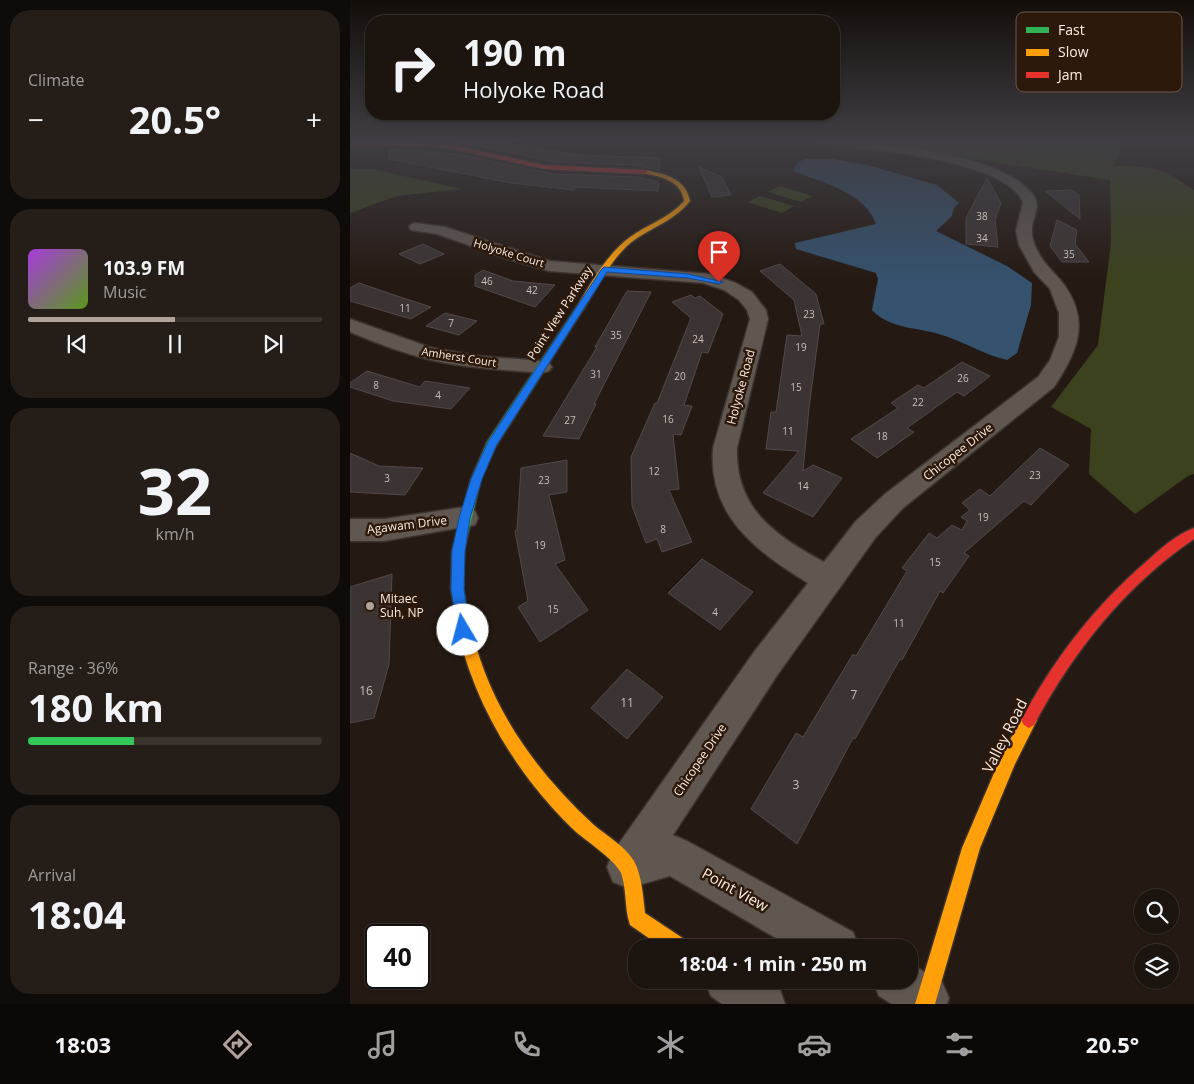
<!DOCTYPE html>
<html lang="en">
<head>
<meta charset="utf-8">
<style>
  body { margin:0; font-family:"Open Sans",sans-serif; background:#251d17; color:#f1f3f6; height:100vh; display:flex; flex-direction:column; font-size:19px; white-space:nowrap }
  * { box-sizing:border-box; margin:0 }
  p { font-size:16px; color:#a09e9e }
  .icon { flex:none; width:28px; height:28px; fill:none; stroke:currentColor; stroke-width:2; stroke-linecap:round; stroke-linejoin:round }
  .map { position:relative; flex:1; overflow:hidden }
  .sheet { display:flex; flex-direction:column; gap:10px; padding:10px; background:#0f0b08; width:350px }
  .sheet>* { flex:none }
  .banner { position:absolute; left:15px; top:15px; width:475px; height:105px; border-radius:20px; box-shadow:0 1px 4px #0004,0 0 0 1px #3a332e; background:#1c140e; color:#f1f3f6; overflow:hidden }
  .fabs { position:absolute; left:784px; top:889px; display:grid; gap:10px }
  .fabs a { display:grid; place-items:center; width:45px; height:45px; border-radius:50%; background:#1c140e; box-shadow:0 1px 4px #0004,0 0 0 1px #3a332e; font-size:25px }
  .speed { position:absolute; left:15px; top:924px; display:flex; gap:10px; font-size:25px; font-weight:700; text-align:center }
  .speed>* { display:grid; place-content:center; width:65px; height:65px; border-radius:50%; background:#1c140e; box-shadow:0 1px 4px #0004,0 0 0 1px #3a332e; line-height:1 }
  .speed .limit { border:2px solid #111; border-radius:8px; background:#fff; color:#111 }
  .pin { position:absolute; display:grid; place-items:center; width:42px; height:42px; color:#fff; margin:-51px -21px; border-radius:50% 50% 50% 0; rotate:-45deg; box-shadow:0 0 5px #0007 }
  .pin .icon { rotate:45deg }
  .me { position:absolute; width:55px; margin:-28px; rotate:352deg; stroke-linejoin:round; filter:drop-shadow(0 0 4px #0008) }
  .turn { display:flex; align-items:center; gap:18px; height:105px; padding:0 15px; font-size:22px }
  .turn .icon { width:65px; height:65px; stroke-width:2.5 }
  .turn b { display:block; font-size:35px; line-height:42px }
  .big { font-size:38px; font-weight:700; line-height:1.1 }
  .sheet .card { flex:1; display:flex; flex-direction:column; justify-content:center; gap:8px; min-width:0; padding:0 18px; border-radius:20px; background:#251d17 }
  .sheet .dial { align-items:center; gap:0 }
  .dial b { font-size:65px; line-height:1 }
  .song { display:flex; align-items:center; gap:15px }
  .cover { width:60px; height:60px; border-radius:8px; background:linear-gradient(135deg,hsl(280 70% 55%),hsl(90 70% 35%)) }
  .played { height:5px; border-radius:2px; background:linear-gradient(90deg,#b0a39b 50%,#3a332e 50%) }
  .keys { display:flex; justify-content:space-around; direction:ltr }
  .heat { display:flex; justify-content:space-between; align-items:center; font-size:28px; direction:ltr }
  .charge { height:8px; border-radius:4px; background:linear-gradient(90deg,#34c759 36%,#3a332e 0) }
  .trip { position:absolute; left:278px; top:939px; width:290px; height:50px; border-radius:20px; background:#1c140e; box-shadow:0 1px 4px #0004,0 0 0 1px #3a332e; font-weight:700; line-height:50px; text-align:center }
  .tabs { display:flex; height:80px; justify-content:space-around; align-items:center; background:#0b0806; color:#a09e9e }
  .tabs .icon { width:35px; height:35px }
  .tabs .selected { color:#b0a39b }
  .tabs b { font-size:22px; color:#f1f3f6 }
  main { display:flex; flex:1; min-height:0 }
  .map>svg:first-child { display:block }
</style>
</head>
<body>
<main>
<section class="sheet">
<div class="card"><p>Climate</p>
<div class="heat"><a>−</a><b class="big">20.5°</b><a>+</a></div>
</div>
<div class="card">
<div class="song"><i class="cover"></i><div><b>103.9 FM</b><p>Music</p></div></div>
<div class="played"></div>
<div class="keys"><svg class="icon" aria-label="previous" viewBox="0 0 24 24"><path d="M18 5L8 12l10 7zM5 5v14"/></svg><svg class="icon" aria-label="pause" viewBox="0 0 24 24"><path d="M8 5v14M16 5v14"/></svg><svg class="icon" aria-label="next" viewBox="0 0 24 24"><path d="M6 5l10 7-10 7zM19 5v14"/></svg></div>
</div>
<div class="card dial"><b>32</b><p>km/h</p></div>
<div class="card"><p>Range · 36%</p><b class="big">180 km</b><div class="charge"></div></div>
<div class="card"><p>Arrival</p><b class="big">18:04</b></div>
</section>
<div class="map">
<svg width="844" height="1004" viewBox="0 0 844 1004">
  <rect width="100%" height="100%" fill="#251a13"/>
  <path fill="#3b421d" d="M499 140H773L764 166C803 166 812 168 844 190V474L838 476 785 514 739 474 741 429 701 407 748 345 761 243 760 180Z
    M0 169H23L111 189 47 196 0 213Z
    M430 186 463 196 451 202 418 192Z
    M410 196 444 206 432 213 398 202Z"/>
  <path fill="#35526e" d="M455 159H483L521 166 587 185 609 203 604 208 602 216 586 231 657 266 682 283 681 305 667 353 657 360C635 355 616 343 595 336 571 327 540 330 522 310L528 279 526 273 446 249 445 243 526 224C515 192 471 182 443 171L447 163Z"/>
  <path fill="#3c3433" stroke="#51494b" d="M83 140H167L156 145 231 155 310 158 309 170 283 165 204 162 119 144Z
    M39 149 107 154 204 174 287 177 309 182 308 191 226 187 224 190 161 183 39 159Z
    M349 167 372 177 381 195 362 197Z
    M637 178 651 203 645 220 648 247 616 244V218Z
    M722 190 729 195 730 219 695 191Z
    M707 220 727 230 725 244 739 262H712L700 246Z
    M73 244 94 254 70 264 49 254Z
    M430 264 466 294 474 324H470L459 408 453 471 463 465 492 478 463 517 413 493 449 451 416 449 421 412H426L437 335 452 336 444 300 410 271Z
    M133 270 163 281 205 285 185 307 125 286V275Z
    M9 283 50 297 81 307 61 319 0 301V288Z
    M277 291 301 292 244 404H246L229 439 193 436 247 347H245Z
    M341 295 345 298 350 296 373 314 358 353 352 352 334 405 342 406 331 435 323 434 329 489 319 490 342 542 312 552 307 539 296 543 282 506 281 457 305 403H307L341 318 322 302Z
    M95 313 127 321 109 335 76 326Z
    M612 362 640 376 614 396 607 392 557 428 564 432 527 458 501 439 548 408 541 403 568 385 574 388Z
    M17 371 70 387 75 381 120 388 101 409 43 401 0 387V383Z
    M690 448 719 465 681 505 674 501 614 553 619 556 593 593 590 591 552 660 550 659 505 739 503 738 447 844 401 809 446 733 453 737 503 654 506 656 557 571 552 568 579 533 587 538 602 525 612 530 617 521 611 517 620 510 612 503 630 489 640 496Z
    M0 453 29 466 73 468 55 495 0 492Z
    M217 460V492L199 495 215 560 205 564 238 610 190 642 168 607 178 601 165 531 167 530 171 468Z
    M352 559 403 592 370 630 318 593Z
    M42 574 39 664 24 718 0 723V587Z
    M277 669 313 697 277 739 241 708Z"/>
  <g fill="none" stroke-linecap="round" stroke-linejoin="round">
    <defs>
      <path id="street" d="M469 140C520 140 653 152 684 196 691 207 682 218 682 229 681 239 686 249 691 257 698 268 708 276 715 286 741 323 726 354 704 387L553 508 526 537 428 674 323 835 337 841 503 932 509 948H443L320 876 278 888 263 882 257 867 263 852 404 652 458 583C406 551 358 516 363 448L400 319 397 310 389 300 374 290 353 283 199 271 158 259 87 234 61 230 59 227 61 224 66 223 95 227 200 261 360 274 386 283 402 292 416 310 418 319 387 448C385 509 426 536 474 562L506 521 535 494 688 377 700 360 709 337V313L700 289 684 272 669 245 666 231 673 202C655 159 516 149 474 144L470 143Z
        M0 319 82 348 129 356 192 361 199 363 202 367 199 371 192 373C155 370 117 368 81 360 53 353 26 343 0 332Z
        M115 507 125 511 128 518 125 525 34 541H0V519H34Z
        M559 963 592 982 599 998 597 1004H542L529 996 522 980H559Z
        M354 980H417L429 987 435 1004H372L361 996Z"/>
      <path id="fast" d="M227 306 234 308 146 446 131 479 114 551 113 589 118 614 116 618 111 620 106 618 101 589 102 551 121 479 137 442Z"/>
      <path id="slow" d="M295 170C315 174 336 178 340 201 323 223 297 228 277 246 258 264 247 288 233 310H227L226 308C241 283 256 255 280 237 298 224 319 218 334 201 331 180 311 177 293 173Z
        M111 608 116 610 118 614C132 684 164 741 212 793 222 804 233 815 244 825 257 836 276 847 284 861 292 876 293 896 295 913L337 941 339 948H313L280 925 278 918C275 904 276 887 271 873 265 860 238 842 226 832 210 817 194 799 180 781 142 731 116 676 104 614L106 610Z
        M679 712 684 715 687 720 665 764 630 848 585 1004H565L612 848 653 752 674 715Z"/>
      <path id="jam" d="M0 143 80 144 107 146 194 165 295 170 298 172 295 174 194 169 107 150 80 146 0 145Z
        M844 528V539C775 586 723 652 684 725L679 728 674 725 671 720 674 715C706 656 746 605 797 561 810 549 827 534 844 528Z"/>
    </defs>
    <use href="#street" stroke="#3c332f" stroke-width="3"/>
    <use href="#fast" stroke="#3c332f" stroke-width="3"/>
    <use href="#slow" stroke="#3c332f" stroke-width="3"/>
    <use href="#jam" stroke="#3c332f" stroke-width="3"/>
    <use href="#street" fill="#605751" fill-rule="evenodd"/>
    <use href="#fast" fill="#30b455" fill-rule="evenodd"/>
    <use href="#slow" fill="#ff9f0a" fill-rule="evenodd"/>
    <use href="#jam" fill="#e5322d" fill-rule="evenodd"/>
  </g>
  <linearGradient id="sky" x2="0" y2="1"><stop stop-color="#140e0a"/><stop offset="0.5" stop-color="#403e44"/><stop offset="1" stop-color="#403e44" stop-opacity="0"/></linearGradient>
  <rect width="844" height="280" fill="url(#sky)"/>
  <path fill="#1a73e8" stroke="#114b97" d="M254 267 338 274 373 282 369 284 338 278 257 272 146 446 132 479 120 518 115 551 114 589 120 630 118 635 113 636 108 635 101 589 102 551 109 518 121 479 138 442 251 270Z"/>
  <circle fill="#b0a39b" stroke="#2d190b" stroke-width="2" cx="20" cy="606" r="5"/>
  <g text-anchor="middle" stroke-width="5" stroke-linejoin="round" paint-order="stroke">
    <g font-size="10" fill="#cbbfb8">
      <text x="632" y="220">38</text>
      <text x="632" y="242">34</text>
      <text x="719" y="258">35</text>
      <text x="137" y="285">46</text>
      <text x="182" y="294">42</text>
      <text x="55" y="312">11</text>
      <text x="459" y="318">23</text>
      <text x="101" y="327">7</text>
      <text x="266" y="339">35</text>
      <text x="348" y="343">24</text>
      <text x="451" y="351">19</text>
      <text x="246" y="378">31</text>
      <text x="330" y="380">20</text>
      <text x="613" y="382">26</text>
      <text x="26" y="389">8</text>
      <text x="446" y="391">15</text>
      <text x="88" y="399">4</text>
      <text x="568" y="406">22</text>
      <text x="318" y="423">16</text>
      <text x="220" y="424">27</text>
      <text x="438" y="435">11</text>
      <text x="532" y="440">18</text>
      <text x="304" y="475">12</text>
      <text x="685" y="479">23</text>
      <text x="37" y="482">3</text>
      <text x="194" y="484">23</text>
      <text x="453" y="490">14</text>
      <text x="633" y="521">19</text>
      <text x="313" y="533">8</text>
      <text x="190" y="549">19</text>
      <text x="585" y="566">15</text>
      <text x="203" y="613">15</text>
      <text x="365" y="616">4</text>
      <text x="549" y="627">11</text>
    </g>
    <g font-size="11" fill="#fbede4" stroke="#2d190b">
      <text transform="translate(159 253) rotate(17)" y="4">Holyoke Court</text>
      <text transform="translate(109 357) rotate(9)" y="4">Amherst Court</text>
    </g>
    <g font-size="12" fill="#fbede4" stroke="#2d190b">
      <text transform="translate(210 313) rotate(-57)" y="4">Point View Parkway</text>
      <text transform="translate(391 387) rotate(-75)" y="4">Holyoke Road</text>
      <text transform="translate(608 452) rotate(-38)" y="4">Chicopee Drive</text>
      <text transform="translate(57 525) rotate(-7)" y="4">Agawam Drive</text>
      <text transform="translate(350 760) rotate(-56)" y="4">Chicopee Drive</text>
    </g>
    <g font-size="12" fill="#fbede4" stroke="#2d190b" text-anchor="start">
      <text x="30" y="603">Mitaec<tspan x="30" dy="14">Suh, NP</tspan></text>
    </g>
    <g font-size="12" fill="#cbbfb8">
      <text x="16" y="695">16</text>
      <text x="504" y="699">7</text>
      <text x="277" y="707">11</text>
      <text x="446" y="789">3</text>
    </g>
    <g font-size="15" fill="#fbede4" stroke="#2d190b">
      <text transform="translate(655 736) rotate(-63)" y="5">Valley Road</text>
      <text transform="translate(385 890) rotate(29)" y="5">Point View</text>
    </g>
  </g>
  <rect x="666" y="12" width="166" height="80" rx="8" fill="#2d190b" stroke="#6b594c" stroke-width="1"/>
  <rect x="676" y="27" width="23" height="6" fill="#30b455"/>
  <rect x="676" y="49" width="23" height="7" fill="#ff9f0a"/>
  <rect x="676" y="72" width="23" height="6" fill="#e5322d"/>
  <g font-size="14" fill="#fbede4">
    <text x="708" y="35">Fast</text>
    <text x="708" y="57">Slow</text>
    <text x="708" y="80">Jam</text>
  </g>
</svg>
<div class="fabs">
<a><svg class="icon" aria-label="search" viewBox="0 0 24 24"><circle cx="10" cy="10" r="6"/><path d="M15 15l6 6"/></svg></a>
<a><svg class="icon" aria-label="layers" viewBox="0 0 24 24"><path d="M12 4l9 5-9 5-9-5zM3 14l9 5 9-5"/></svg></a>
</div>
<div class="speed"><div class="limit">40</div></div>
<div class="pin" style="left:369px;top:282px;background:#d93025"><svg class="icon" aria-label="arrive" viewBox="0 0 24 24"><path d="M6 21V4h12l-3 4 3 4H6"/></svg></div>
<svg class="me" style="left:113px;top:630px" viewBox="-20 -20 40 40"><circle r="19" fill="#fff"/><path d="M0-13L10 11 0 6-10 11z" fill="#1a73e8"/></svg>
<div class="trip">18:04 · 1 min · 250 m</div>
<div class="banner">
<div class="turn"><svg class="icon" aria-label="right" viewBox="0 0 24 24"><path d="M7 20v-9h11M14 6l5 5-5 5"/></svg><div><b>190 m</b>Holyoke Road</div></div>
</div>
</div>
</main>
<nav class="tabs">
<b>18:03</b>
<svg class="icon selected" aria-label="directions" viewBox="0 0 24 24"><path d="M12 3l9 9-9 9-9-9zM9 14v-3h6M13 9l2 2-2 2"/></svg>
<svg class="icon" aria-label="music" viewBox="0 0 24 24"><path d="M9 18V5l10-2v13"/><circle cx="6" cy="18" r="3"/><circle cx="16" cy="16" r="3"/></svg>
<svg class="icon" aria-label="phone" viewBox="0 0 24 24"><path d="M5 4h4l2 5-3 2q2 4 5 5l2-3 5 2v4C11 20 4 13 5 4z"/></svg>
<svg class="icon" aria-label="climate" viewBox="0 0 24 24"><path d="M12 3v18M4 7l16 10M4 17L20 7"/></svg>
<svg class="icon" aria-label="car" viewBox="0 0 24 24"><path d="M5 17H2v-5l4-1 3-4h7l3 4 3 1v5h-3M9 17h6M6 11h13"/><circle cx="7" cy="17" r="2"/><circle cx="17" cy="17" r="2"/></svg>
<svg class="icon" aria-label="filters" viewBox="0 0 24 24"><path d="M4 7h16M4 17h16"/><circle cx="9" cy="7" r="2"/><circle cx="15" cy="17" r="2"/></svg>
<b>20.5°</b>
</nav>
</body>
</html>
